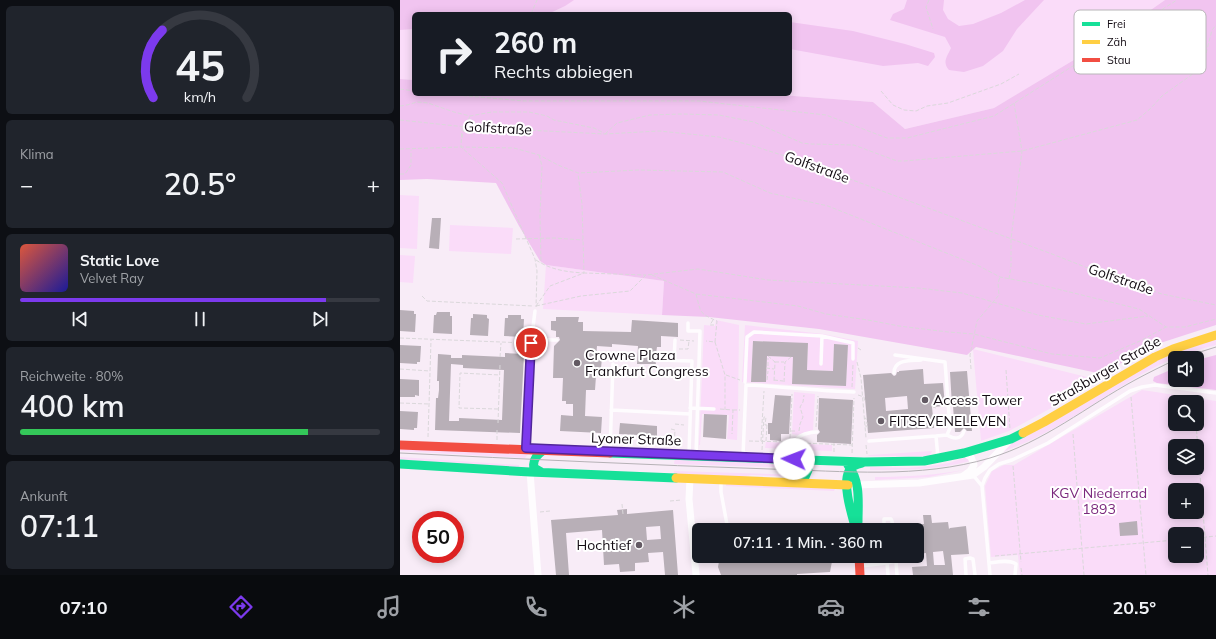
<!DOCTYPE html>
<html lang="de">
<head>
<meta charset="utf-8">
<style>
  body { margin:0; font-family:Mulish,sans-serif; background:#20242c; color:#f1f3f6; height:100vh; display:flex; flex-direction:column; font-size:15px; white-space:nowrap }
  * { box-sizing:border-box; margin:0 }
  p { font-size:13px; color:#9ea1a6 }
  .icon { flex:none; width:22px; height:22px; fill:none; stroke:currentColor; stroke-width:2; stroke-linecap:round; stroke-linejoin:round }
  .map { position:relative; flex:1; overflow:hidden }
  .details { display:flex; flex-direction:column; gap:6px; padding:6px; background:#0d0f14; width:400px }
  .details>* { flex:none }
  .guide { position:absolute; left:12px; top:12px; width:380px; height:84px; border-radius:6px; box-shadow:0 2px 10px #0003; background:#171b24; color:#f1f3f6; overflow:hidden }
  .controls { position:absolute; left:768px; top:351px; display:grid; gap:8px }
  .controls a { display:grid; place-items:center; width:36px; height:36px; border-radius:6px; background:#171b24; box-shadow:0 2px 10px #0003; font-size:20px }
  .speed { position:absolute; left:12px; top:511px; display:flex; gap:8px; font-size:20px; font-weight:700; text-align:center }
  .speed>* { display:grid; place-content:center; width:52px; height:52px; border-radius:50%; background:#171b24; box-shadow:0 2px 10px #0003; line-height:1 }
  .speed .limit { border:6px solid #d22; background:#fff; color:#111 }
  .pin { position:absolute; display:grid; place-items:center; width:34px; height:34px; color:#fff; margin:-17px; border:2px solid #fff; border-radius:50%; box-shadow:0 1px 4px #0007 }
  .me { position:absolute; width:44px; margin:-22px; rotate:272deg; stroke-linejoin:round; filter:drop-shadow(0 0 3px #0008) }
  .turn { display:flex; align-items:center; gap:14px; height:84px; padding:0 16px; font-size:18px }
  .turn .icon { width:52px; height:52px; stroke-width:2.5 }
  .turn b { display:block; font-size:28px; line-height:34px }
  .big { font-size:30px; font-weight:600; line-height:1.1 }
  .details .widget { flex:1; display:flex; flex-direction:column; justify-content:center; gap:6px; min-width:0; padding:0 14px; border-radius:6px; background:#20242c }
  .details .dial { align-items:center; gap:0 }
  .dial svg { height:104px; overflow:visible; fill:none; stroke:#363941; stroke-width:7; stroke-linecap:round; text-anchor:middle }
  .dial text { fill:#f1f3f6; stroke:none }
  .song { display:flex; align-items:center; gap:12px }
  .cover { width:48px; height:48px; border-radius:6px; background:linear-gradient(135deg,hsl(10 70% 55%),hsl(240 70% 35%)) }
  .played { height:4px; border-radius:2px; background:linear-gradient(90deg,#7c3aed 85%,#363941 85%) }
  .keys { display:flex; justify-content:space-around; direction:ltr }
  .heat { display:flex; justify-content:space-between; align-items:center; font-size:22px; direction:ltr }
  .charge { height:6px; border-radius:3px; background:linear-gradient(90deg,#34c759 80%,#363941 0) }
  .trip { position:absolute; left:292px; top:523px; width:232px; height:40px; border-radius:6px; background:#171b24; box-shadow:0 2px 10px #0003; font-weight:600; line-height:40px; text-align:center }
  .tabs { display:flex; height:64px; justify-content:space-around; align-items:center; background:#090b0e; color:#9ea1a6 }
  .tabs .icon { width:28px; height:28px }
  .tabs .active { color:#7c3aed }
  .tabs b { font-size:18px; color:#f1f3f6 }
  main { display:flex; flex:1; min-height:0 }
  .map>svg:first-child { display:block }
</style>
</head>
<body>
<main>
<section class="details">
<div class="widget dial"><svg viewBox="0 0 100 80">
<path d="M14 69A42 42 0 1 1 86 69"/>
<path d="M14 69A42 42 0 0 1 21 17" stroke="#7c3aed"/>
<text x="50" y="56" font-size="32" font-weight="700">45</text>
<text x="50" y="72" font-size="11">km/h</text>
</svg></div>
<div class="widget"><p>Klima</p>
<div class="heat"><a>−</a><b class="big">20.5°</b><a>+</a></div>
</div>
<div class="widget">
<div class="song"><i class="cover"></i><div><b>Static Love</b><p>Velvet Ray</p></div></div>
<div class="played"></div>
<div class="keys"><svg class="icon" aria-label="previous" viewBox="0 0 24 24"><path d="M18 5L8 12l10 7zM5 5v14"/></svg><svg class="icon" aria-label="pause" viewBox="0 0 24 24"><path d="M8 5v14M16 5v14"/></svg><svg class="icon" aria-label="next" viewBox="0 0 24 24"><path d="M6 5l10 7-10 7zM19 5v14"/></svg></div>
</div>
<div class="widget"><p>Reichweite · 80%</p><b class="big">400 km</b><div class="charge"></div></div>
<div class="widget"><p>Ankunft</p><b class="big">07:11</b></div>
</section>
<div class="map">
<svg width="816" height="575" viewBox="0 0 816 575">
  <rect width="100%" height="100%" fill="#f8ecf7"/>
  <path fill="#fadcf9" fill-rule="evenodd" d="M0 0H765L712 37 594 108 505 129 473 102 368 94H390V14H14V80L0 79Z
    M0 195 19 196 17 249 0 248Z
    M50 225 113 228 111 254 49 251Z
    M0 255 15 256 13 283 0 282Z
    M146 265 264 281 262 315 143 309Z
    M316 320 339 325 338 413 337 440 327 439 329 415 302 414 300 445H299L304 325 315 326Z
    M345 325 423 334 458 341 455 389 342 382ZM353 341 408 344 407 370 433 371 434 344 448 345 446 386 392 384 393 357 367 356 366 382H351Z
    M816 339V345C801 349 786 353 772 359 713 385 663 432 601 452L610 444 765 356Z
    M573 349 691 378 688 388 609 431 581 441Z
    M742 390 816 401V575H620L618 555 591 557 585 486 592 471 604 465H614ZM775 402H797V424H775ZM775 446H797V468H775ZM775 490H797V512H775ZM775 534H797V556H775Z
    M394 392 415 394 413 430 397 435 392 434Z
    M366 442 389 443V449L365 448Z
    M403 444 432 445V451L403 450Z
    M0 448 130 452 125 458 0 451Z
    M532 451 530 456H467L470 455Z
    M0 457 119 465V468L0 460Z
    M275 458 400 464 405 468 274 464Z
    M564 458H566L570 461C537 470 504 470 470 470V467L508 468 529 466 549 463Z
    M569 469 529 477 475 480V477C507 477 538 475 569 469Z
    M274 471 403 475 399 477 352 475 341 477 274 475Z
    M326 484 435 489 434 491 326 486Z"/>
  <path fill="#f1c4f0" d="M0 0H174L165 6 148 14H14V29L0 30Z
    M507 0H544L543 10 548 19 559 26 573 24 601 13 625 0H644L617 29 603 51 583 66 564 72 549 70C542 62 547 57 551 48L545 37 490 20 493 14 504 9Z
    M765 0H816V325L751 346 702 374 576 347 567 355 419 329 309 317 262 315 264 281 146 265 140 261 119 226 96 183 27 179 0 180V79L14 80V94H368L473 102 505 129 594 108 712 37Z
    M390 22 453 31 505 44 534 53 535 57 528 66 518 63 483 66 390 49Z
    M816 355V390L757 383 753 381 754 377 775 368V380H797V360Z"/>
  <path fill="#b8afb7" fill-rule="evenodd" d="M32 218H41L39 249 29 248Z
    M0 310 14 311V314H16L15 332 0 331Z
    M37 312H50V316H52V334L33 333 34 315H36Z
    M73 314 87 315V318L89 319 88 336 70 335 71 318H73Z
    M108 315H121V319H124L123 337 104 336 105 318H108Z
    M156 317H179L178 322H183V331L231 332 232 320 278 323V337L261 336V347H257L255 360 256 364H237L238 346 212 344V347L197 346 196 358H202L201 368H210L209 377 196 376 195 390H186L185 416 202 417 201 433 160 431 161 415 173 416V404H166V401H162L163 378H153L154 346 160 340 159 337H156V331L151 330V321H156Z
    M353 341 408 343 407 370 433 371 434 344 448 345 446 386 392 384 393 357 367 356 366 382H351Z
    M0 345 21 346 20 362H17V364L0 363Z
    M105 353 124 354 120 433 35 430 36 398H38L39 390V381H37L38 354 51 355V358H62V355L105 357ZM51 364 63 365V368L104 370 102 420 59 418V421H49Z
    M523 369 524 384 543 383 545 406 532 407 534 428 468 433 463 375 491 373 494 376 496 375 497 372H499V371ZM507 396 508 409 486 411 485 398Z
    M567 371 572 431H567L564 428 560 432H555L553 406H552L550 372Z
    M0 379 19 380V396L15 395V397H0Z
    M375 395 391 396 389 434H381V441L370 440V434H368V423H372Z
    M419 398 453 400 451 444 417 442V435L420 432 418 429Z
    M0 411 18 412 17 428H14V430L0 429Z
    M304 414 327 415 326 439 303 437Z
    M220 423 257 426V436L219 434Z
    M227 509V514L273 510 278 575H265L263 552 248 553 249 562 235 563V571L220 572 219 564 204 565 202 530 166 533 169 575H156L151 520 218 515 217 510ZM260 526 261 539 247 540 246 527Z
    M523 515H531L532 523 548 522 549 529 550 528 566 526 569 554 551 555 553 575H513L512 567 527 566 526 553 517 554V530H507V525L524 524ZM543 551 545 565H534L533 552Z
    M737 521 738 535 720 536 719 523Z
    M320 556H433L430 572 397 574V575H321L318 567Z"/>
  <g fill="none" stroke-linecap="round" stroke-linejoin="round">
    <path stroke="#dbd8db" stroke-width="1" stroke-dasharray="4 2" stroke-linecap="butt" d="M529 0 526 7 533 29
      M131 14 137 0
      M0 89 14 91
      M481 91 493 105 504 110 516 111 527 106 548 103 601 84 619 74
      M45 94 124 101H299L426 115 487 138H507L594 116 777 0
      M0 106 7 105 17 102 28 103 54 112 70 116 92 112H129L147 116 154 120 194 128 204 133
      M0 120 66 127 205 134 259 131 319 137 350 145 404 162 652 254 716 279 762 294 816 305
      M66 126 70 116
      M62 127 61 147 102 183 135 259 137 271 136 307
      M205 134 217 123 250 115 282 114 319 115 354 122 402 143 410 144 454 145 497 161H504L622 151 737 120 750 109 762 96 797 71 804 61 812 30 816 25
      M62 138 64 128
      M0 149 61 147 114 148 139 155 158 165 178 173 239 170 323 172 370 193 428 206 579 266 600 277 637 284 739 309 766 327H785L816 319
      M139 155 142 166 140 215 141 263
      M0 174H5L11 165V150
      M116 239 154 238 183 240
      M136 260C151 270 167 272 184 273L182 204 178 174
      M252 275 296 294 398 306 426 314 468 320 499 326 548 332 574 334 652 354 700 358 740 341 766 327
      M609 279 611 266V239L622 151 614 103
      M296 294C301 312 298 313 317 321L315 342 306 341
      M22 296 27 301 133 306
      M136 306 181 296 230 291 246 275 298 269 368 280 518 288 562 293 638 315 686 324 748 316
      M136 306 150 286 184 273 246 275
      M313 320 310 325H314
      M0 338 126 343
      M280 340 294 341
      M315 342 325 375V410
      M458 348 461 350
      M279 349H288L289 341
      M368 356 375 362 374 381
      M100 357 101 343
      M375 362H384
      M457 362 461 378 466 438
      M368 366V358
      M366 368 374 369
      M0 369 30 371
      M571 369 570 355 577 321 599 295 598 283 600 277
      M606 370 610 429
      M326 375 340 380
      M367 380 368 371
      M374 380 383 381
      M384 382 385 362 391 357
      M452 387 453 364
      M458 395 464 397 465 402
      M731 397 746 575
      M794 399V402
      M0 403 29 404
      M533 407 536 408
      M98 409 59 408 60 373 100 375
      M320 409 333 410 332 434
      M333 410H340
      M464 419 466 418 467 424
      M98 423 100 365
      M275 424 284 425
      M796 424 808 575
      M465 426H467L468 430
      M416 427 418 396
      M271 429 275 430 274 446
      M391 431H397
      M399 431 400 424 403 417 400 407 403 402 404 395
      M673 434 684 575
      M28 437 31 340
      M390 438 392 394
      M97 440V429
      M349 441 390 442
      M361 441 364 391
      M366 441 367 425H368
      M401 443 452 445
      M466 445 467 454
      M362 450 364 417H366L365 425H367
      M401 451 402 443 403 441
      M434 452V443
      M452 453 454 398
      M613 466 621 562
      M270 501 282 500
      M222 504 223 514
      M140 512 150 511
      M797 538 816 536
      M595 556 775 540
      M621 568 622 575"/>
    <path stroke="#fefcfe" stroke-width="3.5" d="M288 323V331H300L296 455
      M131 340C141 339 148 340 157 340
      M495 355 545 362 550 428 547 435 536 436 538 458
      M258 360 292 361 289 454
      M274 360 275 340
      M421 364 422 336
      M494 373C494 359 510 361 521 360
      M345 382 347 337 354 332 422 336 453 343V359
      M290 408 314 409
      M211 410 290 414
      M547 435C554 439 561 440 564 431
      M469 441 536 436
      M126 449 131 343 135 311
      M210 451 213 364
      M343 456 346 385C382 386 418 391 454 392
      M394 458C394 453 393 447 395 442 398 434 411 432 417 432
      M573 475 582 486
      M321 481V492L328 530
      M484 530V519H491L492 521 493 530
      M486 556 487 563 496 561 497 575
      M589 563C597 562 609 559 616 564L615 575
      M461 566 487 563 488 575
      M566 575 565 559 570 558 573 559 575 575
      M590 575 582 486 585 478 590 470 599 464 612 460 648 443 730 391 742 387 755 385 816 393"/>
    <path stroke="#fefcfe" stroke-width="7" d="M130 472 138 575
      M563 476 570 471 574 465 571 457 564 453
      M290 478 289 499 296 575
      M454 485 519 483 573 475 584 467 609 441"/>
    <path stroke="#16e098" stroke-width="9" d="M210 453 464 462 524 461 564 453 611 439 623 433
      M0 464 130 472 276 478
      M448 465C461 482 458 502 458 522
      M141 472 134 468C132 459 138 454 145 449
      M394 481 405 477 408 470 403 464 395 460
      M456 530C452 515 442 485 449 471 451 466 457 464 462 463"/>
    <path stroke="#ffcf43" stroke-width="9" d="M623 433 644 422 755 357 773 349 816 335
      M276 478 448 485"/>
    <path stroke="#f24e42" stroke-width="9" d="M0 445 210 453
      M459 556 460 575"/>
    <path stroke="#b6b2b6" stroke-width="1" d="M781 358 816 347
      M0 453C123 459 247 465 370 469 444 471 519 479 590 458 644 442 687 406 735 380 748 373 762 366 775 360"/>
  </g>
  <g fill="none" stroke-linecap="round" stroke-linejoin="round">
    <defs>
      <path id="route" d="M131 343 126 448 394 459"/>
    </defs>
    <use href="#route" stroke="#51269a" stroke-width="10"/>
    <use href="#route" stroke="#7c3aed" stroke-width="7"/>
  </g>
  <g fill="#635a63" stroke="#fff" stroke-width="1.5">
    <circle cx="177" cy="363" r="4"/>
    <circle cx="525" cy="400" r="4"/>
    <circle cx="481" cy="421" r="4"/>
    <circle cx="239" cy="545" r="4"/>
  </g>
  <g text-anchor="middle" stroke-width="4" stroke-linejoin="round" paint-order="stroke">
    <g font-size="14" fill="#130b13" stroke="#fff">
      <text transform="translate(98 128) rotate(3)" y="5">Golfstraße</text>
      <text transform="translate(417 167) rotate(20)" y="5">Golfstraße</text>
      <text transform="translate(721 279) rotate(19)" y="5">Golfstraße</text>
      <text transform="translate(705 371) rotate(-30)" y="5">Straßburger Straße</text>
      <text transform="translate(236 439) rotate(2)" y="5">Lyoner Straße</text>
    </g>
    <g font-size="14" fill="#130b13" stroke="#fff" text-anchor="start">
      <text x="185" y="360">Crowne Plaza<tspan x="185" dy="16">Frankfurt Congress</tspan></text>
      <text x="533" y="405">Access Tower</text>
      <text x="489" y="426">FITSEVENELEVEN</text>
      <text x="231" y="550" text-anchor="end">Hochtief</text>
    </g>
    <g font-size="14" fill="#7b287d" stroke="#fff">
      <text x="699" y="498">KGV Niederrad<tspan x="699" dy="16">1893</tspan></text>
    </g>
  </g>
  <rect x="674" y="10" width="132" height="64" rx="6" fill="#fff" stroke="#b8b6b8" stroke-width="1"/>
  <rect x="682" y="22" width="18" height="4" fill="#16e098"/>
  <rect x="682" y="40" width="18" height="4" fill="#ffcf43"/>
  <rect x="682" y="58" width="18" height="4" fill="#f24e42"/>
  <g font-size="11" fill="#130b13">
    <text x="707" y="28">Frei</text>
    <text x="707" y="46">Zäh</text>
    <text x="707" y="64">Stau</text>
  </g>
</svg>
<div class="controls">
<a><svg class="icon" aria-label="sound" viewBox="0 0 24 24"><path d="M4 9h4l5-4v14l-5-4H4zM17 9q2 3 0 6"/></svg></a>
<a><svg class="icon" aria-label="search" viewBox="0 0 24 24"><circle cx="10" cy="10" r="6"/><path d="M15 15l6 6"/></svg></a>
<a><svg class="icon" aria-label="layers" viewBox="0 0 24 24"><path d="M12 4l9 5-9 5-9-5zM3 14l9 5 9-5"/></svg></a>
<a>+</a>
<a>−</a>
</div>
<div class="speed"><div class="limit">50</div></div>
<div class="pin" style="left:131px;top:343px;background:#d93025"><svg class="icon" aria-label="arrive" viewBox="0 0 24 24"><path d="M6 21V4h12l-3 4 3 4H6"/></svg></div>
<svg class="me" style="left:394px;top:459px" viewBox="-20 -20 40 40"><circle r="19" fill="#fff"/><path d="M0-13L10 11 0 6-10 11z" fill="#7c3aed"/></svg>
<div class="trip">07:11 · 1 Min. · 360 m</div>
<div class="guide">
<div class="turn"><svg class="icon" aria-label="right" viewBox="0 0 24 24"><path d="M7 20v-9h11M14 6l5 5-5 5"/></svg><div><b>260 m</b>Rechts abbiegen</div></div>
</div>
</div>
</main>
<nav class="tabs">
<b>07:10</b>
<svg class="icon active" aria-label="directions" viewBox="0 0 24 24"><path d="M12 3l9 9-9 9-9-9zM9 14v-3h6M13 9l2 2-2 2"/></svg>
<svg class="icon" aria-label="music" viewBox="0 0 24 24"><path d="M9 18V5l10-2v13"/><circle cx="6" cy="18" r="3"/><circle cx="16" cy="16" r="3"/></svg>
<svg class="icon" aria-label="phone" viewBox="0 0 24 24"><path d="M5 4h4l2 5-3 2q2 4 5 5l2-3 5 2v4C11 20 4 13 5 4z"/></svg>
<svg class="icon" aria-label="climate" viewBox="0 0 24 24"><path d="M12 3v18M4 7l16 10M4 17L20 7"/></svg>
<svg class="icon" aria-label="car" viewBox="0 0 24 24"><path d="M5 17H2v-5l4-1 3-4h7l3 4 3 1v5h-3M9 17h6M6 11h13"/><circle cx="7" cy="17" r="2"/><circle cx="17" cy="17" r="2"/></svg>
<svg class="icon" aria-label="filters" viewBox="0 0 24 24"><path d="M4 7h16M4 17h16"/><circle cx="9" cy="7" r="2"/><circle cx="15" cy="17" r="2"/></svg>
<b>20.5°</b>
</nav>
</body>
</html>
